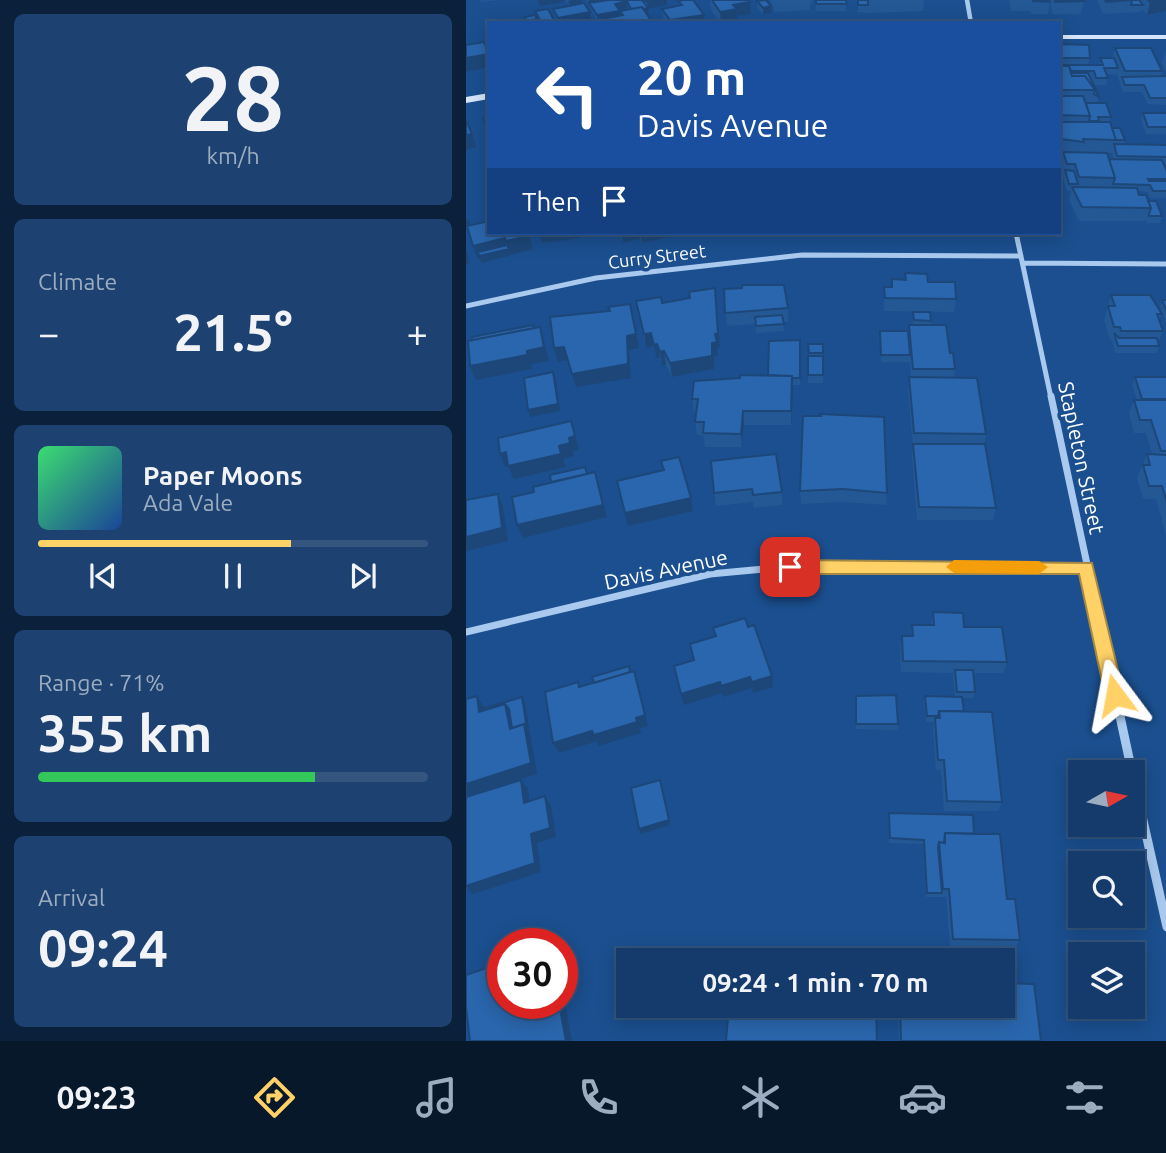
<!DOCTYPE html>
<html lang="en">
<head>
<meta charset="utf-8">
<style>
  body { margin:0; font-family:Ubuntu,sans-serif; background:#1d4271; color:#f1f3f6; height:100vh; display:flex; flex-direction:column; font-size:26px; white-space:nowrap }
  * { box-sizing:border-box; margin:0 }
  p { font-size:23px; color:#9dadc1 }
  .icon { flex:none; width:38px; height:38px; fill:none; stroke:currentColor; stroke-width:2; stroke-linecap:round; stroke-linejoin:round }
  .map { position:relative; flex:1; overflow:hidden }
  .sheet { display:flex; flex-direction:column; gap:14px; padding:14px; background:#0b203b; width:466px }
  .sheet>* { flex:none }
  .guide { position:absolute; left:21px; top:21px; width:574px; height:214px; border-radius:0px; box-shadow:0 4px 18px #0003,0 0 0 2px #33557e; background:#1a4fa0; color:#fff; overflow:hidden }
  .needle { width:46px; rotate:81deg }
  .tools { position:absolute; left:602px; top:760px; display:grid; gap:14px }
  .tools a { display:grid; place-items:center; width:77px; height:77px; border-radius:0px; background:#143b6b; box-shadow:0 4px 18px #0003,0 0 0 2px #33557e; font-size:35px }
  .speed { position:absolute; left:21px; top:928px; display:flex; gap:14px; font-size:35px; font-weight:700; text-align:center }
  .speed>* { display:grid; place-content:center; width:91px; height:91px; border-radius:50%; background:#143b6b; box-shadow:0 4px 18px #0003,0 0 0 2px #33557e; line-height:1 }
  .speed .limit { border:10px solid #d22; background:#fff; color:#111 }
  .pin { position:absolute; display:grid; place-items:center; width:60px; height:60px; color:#fff; margin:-30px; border-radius:14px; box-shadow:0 4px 10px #0006 }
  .me { position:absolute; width:77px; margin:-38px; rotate:347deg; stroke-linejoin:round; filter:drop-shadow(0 0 5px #0008) }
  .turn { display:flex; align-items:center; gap:24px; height:147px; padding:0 35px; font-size:32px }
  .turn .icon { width:91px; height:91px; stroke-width:2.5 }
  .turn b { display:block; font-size:49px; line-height:60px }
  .then { display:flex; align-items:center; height:66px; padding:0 35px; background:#0003; gap:14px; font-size:26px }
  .big { font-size:52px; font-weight:700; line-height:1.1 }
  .sheet .widget { flex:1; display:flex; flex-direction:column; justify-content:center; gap:10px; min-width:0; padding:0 24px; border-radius:10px; background:#1d4271 }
  .sheet .dial { align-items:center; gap:0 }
  .dial b { font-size:91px; line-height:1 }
  .song { display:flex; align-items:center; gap:21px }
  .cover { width:84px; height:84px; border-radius:10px; background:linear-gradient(135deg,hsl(140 70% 55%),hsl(220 70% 35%)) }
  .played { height:7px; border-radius:4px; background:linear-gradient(90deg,#ffd166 65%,#33557e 65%) }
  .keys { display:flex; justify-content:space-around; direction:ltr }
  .heat { display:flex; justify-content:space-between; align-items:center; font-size:38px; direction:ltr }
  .charge { height:10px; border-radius:5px; background:linear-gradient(90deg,#34c759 71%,#33557e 0) }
  .trip { position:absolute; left:150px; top:948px; width:399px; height:70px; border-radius:0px; background:#143b6b; box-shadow:0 4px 18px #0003,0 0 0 2px #33557e; font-weight:700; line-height:70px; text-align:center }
  .dock { display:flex; height:112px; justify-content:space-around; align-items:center; background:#08182b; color:#9dadc1 }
  .dock .icon { width:49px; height:49px }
  .dock .current { color:#ffd166 }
  .dock b { font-size:32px; color:#f1f3f6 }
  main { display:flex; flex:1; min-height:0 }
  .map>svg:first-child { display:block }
</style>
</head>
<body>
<main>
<section class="sheet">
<div class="widget dial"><b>28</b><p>km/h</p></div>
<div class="widget"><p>Climate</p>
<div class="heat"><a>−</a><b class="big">21.5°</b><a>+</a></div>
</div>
<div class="widget">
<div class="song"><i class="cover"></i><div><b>Paper Moons</b><p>Ada Vale</p></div></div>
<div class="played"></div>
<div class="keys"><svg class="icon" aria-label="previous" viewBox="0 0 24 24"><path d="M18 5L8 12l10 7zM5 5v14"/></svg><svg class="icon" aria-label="pause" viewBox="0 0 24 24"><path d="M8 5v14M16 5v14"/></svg><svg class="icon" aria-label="next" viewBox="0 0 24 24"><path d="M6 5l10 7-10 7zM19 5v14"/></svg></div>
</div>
<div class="widget"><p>Range · 71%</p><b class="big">355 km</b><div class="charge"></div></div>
<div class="widget"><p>Arrival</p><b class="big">09:24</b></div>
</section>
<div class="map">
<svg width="701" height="1041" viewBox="0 0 701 1041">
  <rect width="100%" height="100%" fill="#1b4f8f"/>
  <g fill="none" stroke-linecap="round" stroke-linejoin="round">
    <path stroke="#a9c9ee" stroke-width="4.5" d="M501 0 505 23"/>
    <path stroke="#a9c9ee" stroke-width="5" d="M550 233 585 398
      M557 263 701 264
      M0 306 130 278 336 255 555 256"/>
    <path stroke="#a9c9ee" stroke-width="7" d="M585 396 646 681
      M0 632 244 574 343 565 620 568"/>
    <path stroke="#a9c9ee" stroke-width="9" d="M646 679 666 772
      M667 776 701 927"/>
    <path fill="#d6e6fa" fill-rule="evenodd" d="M593 35H701V39H593Z
      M23 93V99L0 103V97Z"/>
  </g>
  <path fill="#245895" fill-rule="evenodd" d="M14 0H34L15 2Z
    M100 0H116L117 3 124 12 125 19H123L125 23H93L88 15 87 9 103 6Z
    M120 0H201V5L182 9 183 15H181L186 23H142L141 20 132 22ZM162 8 163 10 154 11 153 10Z
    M244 0H283L285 14 271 16 272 22 254 23 245 10Z
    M304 0H346V3H344V10L309 12Z
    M350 0H380V11H350Z
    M392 0H458L457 11 402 13 392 12Z
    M543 0H617L618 1 615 14H587L584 3 582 14H565L564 11H545Z
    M631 0H701V11L681 15 676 9 675 12 637 14Z
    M212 1 239 23H198L196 9 213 6Z
    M291 1 305 6 306 13 297 14 291 7Z
    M593 44 624 58 622 65H633L634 58H646L649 48 696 71 695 76H701V105L682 104 676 92H657L650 72V75L640 74 642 78 640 85H629L626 78H624L633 97 631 103 645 117 643 122 646 128 659 140 658 145H701V164H697L701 171V198H684L682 192 672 191 673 195 682 201 696 216 694 223H681L680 221H613L603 200 605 191H601L594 166 597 153H593ZM641 153H646L648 159H643Z
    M700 50H701V73L696 63Z
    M677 113H701V134H680L675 120Z
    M153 233H207L208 236 176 243 174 239 157 243Z
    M339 233H355V235L340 236Z
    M439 273 462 282 490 299 488 312 418 311V287H425L426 279 439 280Z
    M258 289 322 308V322H317L318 331 290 333 289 324 261 326Z
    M223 292 250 302 254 347 251 348 252 356 248 357V369L206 377 200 365 196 366 194 357 190 358 188 346 180 348 170 301 196 303 224 298Z
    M645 295 696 314 693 320 697 331 692 343 693 346 691 353H649L646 340H644L638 320Z
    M696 300H701V325L694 307Z
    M447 312 465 321V325L484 353 489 369 488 378 520 434 518 444 530 508 527 520H451L446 457 447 446 442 391 443 377H445L444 362H415L414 338V331H442L443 325H447Z
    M334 340V385H326L325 425H278L276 447H239L237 435H231L229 422 230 412H228L226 399 302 375Z
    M357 344V383H342L343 351Z
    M669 377H701V539L690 499H677L671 478 681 454H686L680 433H668L663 413 668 400H671L666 384Z
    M355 416 421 493 420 505 377 502 335 504 334 491Z
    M245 461 316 492V505L288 508 287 502 250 506Z
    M467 612 498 627 541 662 537 673H507L509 692 507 698H496L498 711 536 802 532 811H478L475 770H470L467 729 468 722H460L458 702 459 696 489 697 487 676 488 673 435 672 434 648 436 636H445L446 625H465Z
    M390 696 432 724 431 730 390 729Z
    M423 813 508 834 541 899 554 940 549 947 484 946 480 897H460L457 844 423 843Z
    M431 1006H537L575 1041H433Z"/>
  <path fill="#1d4779" d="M72 0H97L98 2 73 6Z
    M107 0H116L117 5 104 7 102 1Z
    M122 0H145L123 3V6Z
    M195 0H201V5L182 9 183 15 167 18V11L182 8 181 2Z
    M701 0V11L681 15 684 2Z
    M161 1 162 8 150 10 149 4Z
    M284 2 285 14 271 16 272 22 255 23 254 12 267 5Z
    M305 6 306 13 297 14V8Z
    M154 11 155 18 132 22 131 15Z
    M124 12 125 19 103 23H93L92 18Z
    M238 15 239 23H204V20Z
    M71 19 72 23H61L60 21Z
    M23 54V67L0 72V58Z
    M6 134 10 147 0 150V135Z
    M3 219 5 226 0 228V220Z
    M73 233H124L114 235 115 238 76 243Z
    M155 233H173L174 239 157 243Z
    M174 233H207L208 236 176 243Z
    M63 236 67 249 16 263 14 259H12L7 246 39 238 42 249 40 241Z
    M0 249 4 263 0 264Z
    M250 302 254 347 251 348 252 356 248 357V369L206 377 204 363 249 334Z
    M74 327 83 361 65 364 66 369 10 380 4 366 61 351Z
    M185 333 188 346 180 348 178 334Z
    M170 334 173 348 163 350 165 378 110 387 106 374 161 336Z
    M191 344 194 357 190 358 188 345Z
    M98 347 102 360 92 362 88 348Z
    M198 351 200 365 196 366 194 352Z
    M87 372 90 380 94 411 64 417 62 410Z
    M326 376 327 389 325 425V411Z
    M277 411 278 425 276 447 275 434Z
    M105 421 113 450 107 451 108 456 97 459 100 467 48 479 42 466 39 467 34 454 93 446 103 438Z
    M129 472 141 517 57 538 51 525Z
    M32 494 37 507 42 541 0 551V537Z
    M225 498 227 511 162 526 159 513Z
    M168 671 182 726 174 728 175 733 132 746 131 741 93 753 87 743 170 718Z
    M306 676 307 687 287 693 286 682Z
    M284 677 286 688 257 697 255 686Z
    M254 682 256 693 218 705 215 694Z
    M11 696 18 707 19 716 41 710 39 704 46 715 49 733 59 730 58 724 61 729 56 697 59 703 71 774 0 796V784L65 763 60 736 51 739 44 729 42 716 21 723 13 712Z
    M55 780 62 789 65 813 58 803Z
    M194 780 204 825 175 834 173 829Z
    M79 796 85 806 90 837 71 843 75 872 7 894 0 886 65 834Z
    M96 988 106 1041H100L93 1003H96Z"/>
  <path fill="#2a66ad" stroke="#1d4779" stroke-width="2" d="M143 0H176L182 8 177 9 176 7 165 9 161 1 149 4 154 11 131 15 123 3Z
    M179 0H195L181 2Z
    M218 0H227L238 15 204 20 196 9 216 5 212 1Z
    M246 0H283L284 2 267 5 271 9 254 12Z
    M300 0 305 6 297 8 291 1Z
    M350 0H380L381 4H350Z
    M392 0H402V5H392Z
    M567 0H583L584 2 567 1Z
    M589 0H617L618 1 589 2Z
    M639 0H666L640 2Z
    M666 0H673L677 5H665Z
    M682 0H698L684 2Z
    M118 3 124 12 92 18 87 9Z
    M176 7 186 22 144 23 141 18 157 15 154 11Z
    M82 9 88 20 75 22 69 11Z
    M69 15 71 19 60 21 59 17Z
    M123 18 125 23H108L107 21Z
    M18 42 23 54 0 58V45Z
    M593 44 623 45 624 58H593Z
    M649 48H685L696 71H659Z
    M634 58H648L652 68H638L642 78H630L628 71H605L603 66H593V65H637Z
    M593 66H603L606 76H619L629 90H593Z
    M605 73H622L633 97 628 94 629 90 619 76H606Z
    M701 76V98H684L678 85H659L656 77Z
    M593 96H617L624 116 593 115Z
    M620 103H640L645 117H632L633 121H623L624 116Z
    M677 113H701V127H682Z
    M23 116V132L17 118Z
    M0 120 6 134 0 135Z
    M593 122H644L650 140 617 139 618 142 595 139 593 135Z
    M646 128H654L659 140H650Z
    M648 144 701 145V157L651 156Z
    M597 152 641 153 649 178 613 177 609 164H601Z
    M643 159 696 160 701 171V179H682L683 181H701V191H687L684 185 647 184 649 178Z
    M599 170 608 171 612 184H603Z
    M606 187 671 188 673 195H680L685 208 616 207Z
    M682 201H690L696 216H683V214L685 208Z
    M23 221V233H62L63 236 40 241 39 238 7 246 1 226Z
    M174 233H189L175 236Z
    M41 245 43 249 13 256 12 252Z
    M439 273 461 274 462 282H489L490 299 419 298 418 287H426V279L440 280Z
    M276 285H318L322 308 259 313 258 289 276 288Z
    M249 288 252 334H249L251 342 246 343V356L204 363 198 351 194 352 191 344 188 345 185 333 178 334 170 301 195 297 196 303 224 298 223 292Z
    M645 295H684L696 314H691L697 331H655L654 327H648L642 306H649Z
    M696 300H701V312Z
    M164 304 170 334 161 336 162 364 106 374 98 347 88 348 84 317 144 311 142 307Z
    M447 312H464L465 321 448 320Z
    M316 315 318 324 290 326 289 317Z
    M67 325 68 328 6 340V337Z
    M443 325H480L484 353H487L489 369H447Z
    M74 327 78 347 61 351V355L4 366 2 341Z
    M414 331H442L444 355H415Z
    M648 333 653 338H691L693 346H652Z
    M334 340V378H326V376L302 375 303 341Z
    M342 344H357V353H343Z
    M342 356H357V375H342Z
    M87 372 92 404 62 410 58 378Z
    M274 375 326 376 325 411H277L275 434 237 433 238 422H229L232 399H226L228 381 274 378Z
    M443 377 511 378 520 434 448 433Z
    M669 377H701V399H676Z
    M668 400H701V451H695L685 420H674Z
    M354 414 418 417 421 493 377 489 334 491 337 416H355Z
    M105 421 109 436 103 438 104 443 93 446 95 454 42 466 40 452 34 454 32 438Z
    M447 444H519L530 508 453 507Z
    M310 454 316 492 287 495 286 489 248 493 245 461Z
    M681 454 701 455V503L696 486H683L677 465H684Z
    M213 457 225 498 159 513 151 481 198 470 195 461Z
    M119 467 121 474 85 482 84 475Z
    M129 472 137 505 51 525 46 497 68 492 67 487Z
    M32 494 36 528 0 537V500Z
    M467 612 497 613 498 627H536L541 662 437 661 436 636H447L446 625H468Z
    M279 618 282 627 288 625 306 676 286 682 284 677 255 686 254 682 215 694 208 666 228 660 224 644 250 636 247 628Z
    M163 666 164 672 128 683 126 677Z
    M489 670H507L509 692H491Z
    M168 671 179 715 170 718 171 722 128 735 126 731 87 743 79 692 112 682 113 687Z
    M430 695 432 724H390V696Z
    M11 696 13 712 39 704 44 729 58 724 65 763 0 784V699Z
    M459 696 496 697 498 711H473L472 716H461Z
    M56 697 61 729 58 724 46 728 43 709 39 704 16 711V709Z
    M473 711 526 712 536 802 481 801 478 760H472L469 718H474Z
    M55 780 58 803 79 796 84 828 65 834 69 863 0 886V797Z
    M194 780 203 820 173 829 165 788Z
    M423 813 507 815 508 834 479 833 478 843 473 842 472 847 476 893H461L458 840 424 838Z
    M479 833 534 834 541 899H549L554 940 487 939 483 889H477L473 842 479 843Z
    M37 962V1003H93L100 1041H4L0 1007V975Z
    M537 983 568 984 575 1041H435L434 1006H537Z
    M263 1006H410L411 1041H260Z"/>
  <path fill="#ffd166" stroke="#a68842" stroke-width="2" d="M324 560 626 563 658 695 655 701 649 704 642 701 639 695 613 574H324L315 567Z"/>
  <path fill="#f59e0b" d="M488 560 573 561 582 567 573 574 488 573 480 567Z"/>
  <g text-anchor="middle" stroke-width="7" stroke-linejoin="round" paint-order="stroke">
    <g font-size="18" fill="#fff" stroke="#1b4f8f">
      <text transform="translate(191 257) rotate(-7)" y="6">Curry Street</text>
    </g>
    <g font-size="21" fill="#fff" stroke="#1b4f8f">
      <text transform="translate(615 458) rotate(78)" y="7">Stapleton Street</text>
      <text transform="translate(200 570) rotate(-12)" y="7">Davis Avenue</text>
    </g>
  </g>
</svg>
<div class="tools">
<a><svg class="needle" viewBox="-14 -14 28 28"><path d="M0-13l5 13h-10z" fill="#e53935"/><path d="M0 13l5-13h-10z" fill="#9dadc1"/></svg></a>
<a><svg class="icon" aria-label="search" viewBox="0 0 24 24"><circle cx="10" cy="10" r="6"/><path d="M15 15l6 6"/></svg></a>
<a><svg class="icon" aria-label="layers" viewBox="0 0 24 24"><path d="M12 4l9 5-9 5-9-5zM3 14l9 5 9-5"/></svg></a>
</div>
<div class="speed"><div class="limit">30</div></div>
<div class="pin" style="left:324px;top:567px;background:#d93025"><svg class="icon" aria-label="arrive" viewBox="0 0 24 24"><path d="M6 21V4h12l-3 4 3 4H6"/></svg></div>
<svg class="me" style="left:649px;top:695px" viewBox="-20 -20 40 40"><path d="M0-17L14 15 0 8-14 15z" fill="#ffd166" stroke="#fff" stroke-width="4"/></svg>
<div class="trip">09:24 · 1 min · 70 m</div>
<div class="guide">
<div class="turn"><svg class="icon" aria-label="left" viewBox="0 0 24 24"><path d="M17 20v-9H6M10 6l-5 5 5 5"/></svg><div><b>20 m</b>Davis Avenue</div></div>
<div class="then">Then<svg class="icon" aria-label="arrive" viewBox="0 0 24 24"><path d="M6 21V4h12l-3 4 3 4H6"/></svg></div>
</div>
</div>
</main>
<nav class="dock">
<b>09:23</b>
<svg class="icon current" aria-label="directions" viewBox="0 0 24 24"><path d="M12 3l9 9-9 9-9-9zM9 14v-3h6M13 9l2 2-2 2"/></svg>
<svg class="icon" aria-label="music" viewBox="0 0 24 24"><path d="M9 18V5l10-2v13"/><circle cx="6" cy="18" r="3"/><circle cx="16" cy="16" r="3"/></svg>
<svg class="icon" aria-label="phone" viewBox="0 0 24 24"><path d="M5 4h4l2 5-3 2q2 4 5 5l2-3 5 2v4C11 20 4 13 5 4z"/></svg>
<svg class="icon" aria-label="climate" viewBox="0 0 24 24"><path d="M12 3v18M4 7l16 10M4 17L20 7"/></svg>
<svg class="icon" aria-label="car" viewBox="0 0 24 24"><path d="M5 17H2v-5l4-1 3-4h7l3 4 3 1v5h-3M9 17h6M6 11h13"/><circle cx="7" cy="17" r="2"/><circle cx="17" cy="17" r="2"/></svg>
<svg class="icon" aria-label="filters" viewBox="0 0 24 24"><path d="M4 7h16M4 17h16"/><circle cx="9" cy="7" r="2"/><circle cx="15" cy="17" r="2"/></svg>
</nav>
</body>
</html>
